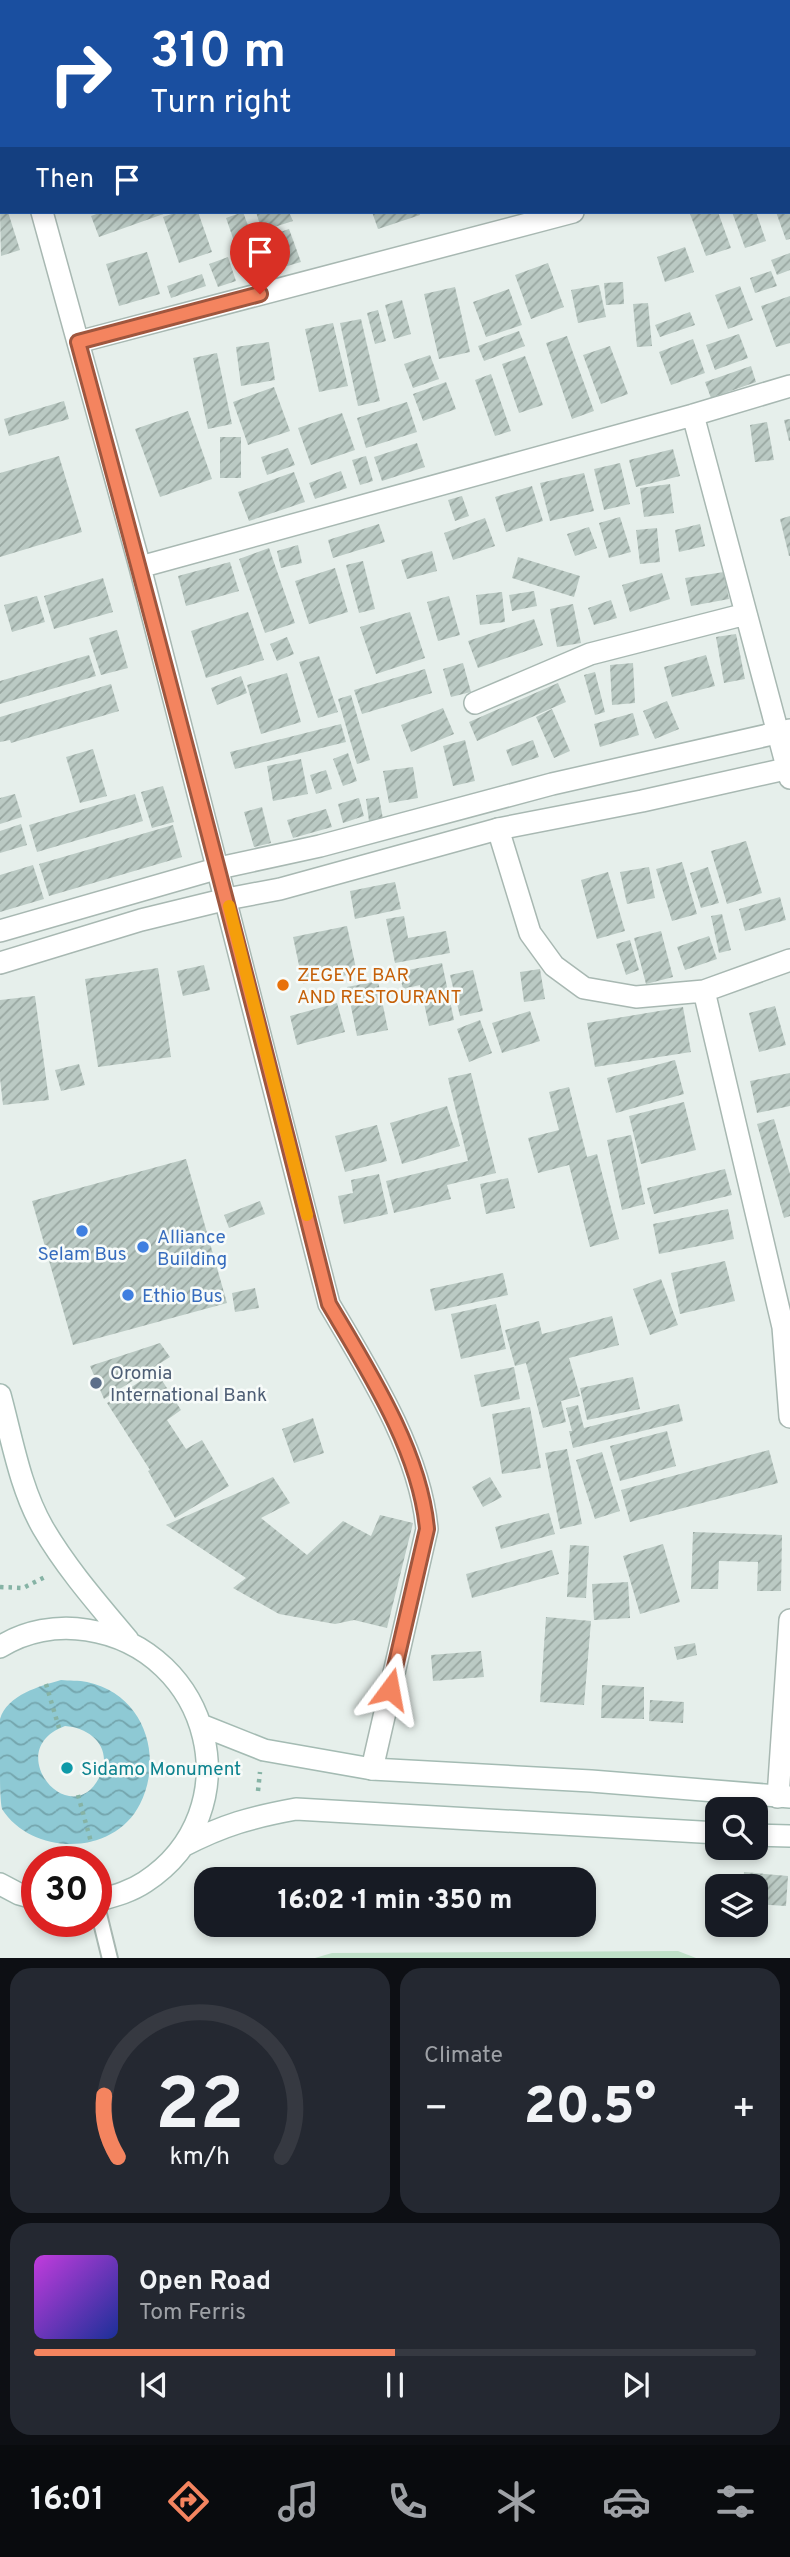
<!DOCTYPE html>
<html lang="en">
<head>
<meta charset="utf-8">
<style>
  body { margin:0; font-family:Overpass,sans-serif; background:#242831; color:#f1f3f6; height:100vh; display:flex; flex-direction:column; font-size:26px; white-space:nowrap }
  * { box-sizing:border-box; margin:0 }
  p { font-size:23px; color:#9ea1a6 }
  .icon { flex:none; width:38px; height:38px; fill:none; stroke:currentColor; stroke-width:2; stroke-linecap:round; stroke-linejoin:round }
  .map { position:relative; height:1958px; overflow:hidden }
  .side { display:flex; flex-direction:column; gap:10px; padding:10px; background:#0d0f14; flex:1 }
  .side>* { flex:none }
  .hud { position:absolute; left:0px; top:0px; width:791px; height:214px; box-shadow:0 4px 10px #0003; background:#1a4fa0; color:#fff; overflow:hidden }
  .fabs { position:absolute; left:705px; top:1797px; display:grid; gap:14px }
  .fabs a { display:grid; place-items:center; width:63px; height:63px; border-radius:14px; background:#171b24; box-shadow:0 4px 10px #0003; font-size:35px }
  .speed { position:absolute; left:21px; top:1846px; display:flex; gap:14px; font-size:35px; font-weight:700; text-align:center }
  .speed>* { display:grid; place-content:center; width:91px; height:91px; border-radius:50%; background:#171b24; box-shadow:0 4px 10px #0003; line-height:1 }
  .speed .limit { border:10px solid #d22; background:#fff; color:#111 }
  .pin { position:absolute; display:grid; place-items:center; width:60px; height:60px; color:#fff; margin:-72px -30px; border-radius:50% 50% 50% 0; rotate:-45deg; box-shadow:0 0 7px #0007 }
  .pin .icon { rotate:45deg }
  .me { position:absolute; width:77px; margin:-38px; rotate:13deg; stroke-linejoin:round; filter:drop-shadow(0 0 5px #0008) }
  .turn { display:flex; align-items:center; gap:24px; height:147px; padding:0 35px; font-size:32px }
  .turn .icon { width:91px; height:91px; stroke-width:2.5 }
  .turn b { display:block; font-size:49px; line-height:60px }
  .then { display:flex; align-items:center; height:66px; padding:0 35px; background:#0003; gap:14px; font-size:26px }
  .big { font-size:52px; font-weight:800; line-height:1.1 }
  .side .tile { flex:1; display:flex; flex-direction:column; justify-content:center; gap:10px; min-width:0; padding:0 24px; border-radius:21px; background:#242831 }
  .side .dial { align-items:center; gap:0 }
  .dial svg { height:182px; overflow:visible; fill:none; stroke:#363941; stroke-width:7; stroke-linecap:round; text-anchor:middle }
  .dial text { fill:#f1f3f6; stroke:none }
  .song { display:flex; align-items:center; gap:21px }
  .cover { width:84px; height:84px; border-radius:10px; background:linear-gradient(135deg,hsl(290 70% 55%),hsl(230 70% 35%)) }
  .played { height:7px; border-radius:4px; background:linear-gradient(90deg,#f4845f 50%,#363941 50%) }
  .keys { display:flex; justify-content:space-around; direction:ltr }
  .heat { display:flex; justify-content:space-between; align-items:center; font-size:38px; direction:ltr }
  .side .tiles { flex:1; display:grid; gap:10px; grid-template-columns:1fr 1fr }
  .tile:last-child { grid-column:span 2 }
  .trip { position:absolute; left:194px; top:1867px; width:402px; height:70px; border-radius:21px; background:#171b24; box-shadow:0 4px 10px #0003; font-weight:800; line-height:70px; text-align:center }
  .menu { display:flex; height:112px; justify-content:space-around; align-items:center; background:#090b0e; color:#9ea1a6 }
  .menu .icon { width:49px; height:49px }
  .menu .active { color:#f4845f }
  .menu b { font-size:32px; color:#f1f3f6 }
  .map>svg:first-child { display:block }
</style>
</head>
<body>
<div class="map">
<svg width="790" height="1959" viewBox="0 0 790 1959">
  <defs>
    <pattern id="water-waves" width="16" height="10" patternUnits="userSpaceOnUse" patternTransform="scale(1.75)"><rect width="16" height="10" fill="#8ec9d4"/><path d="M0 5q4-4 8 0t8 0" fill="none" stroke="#74a5ad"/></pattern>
    <pattern id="building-hatch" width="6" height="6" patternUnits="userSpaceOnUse" patternTransform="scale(1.75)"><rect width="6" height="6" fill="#bbcac4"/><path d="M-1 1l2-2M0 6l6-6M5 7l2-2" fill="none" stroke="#98a6a0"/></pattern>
  </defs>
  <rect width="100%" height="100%" fill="#e6efeb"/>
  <path fill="#bfe0c8" d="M678 1951 696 1958H315L332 1953Z"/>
  <path fill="url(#water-waves)" fill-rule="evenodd" d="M61 1680C69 1681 79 1680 87 1682 144 1694 164 1756 140 1804 114 1856 33 1857 2 1809 0 1800 0 1782 0 1772 0 1758 0 1732 0 1719 7 1695 40 1686 61 1680ZM65 1726C93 1728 114 1750 99 1778 70 1833 0 1750 65 1726Z"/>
  <path fill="url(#building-hatch)" d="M0 212H8L20 250 1 256Z
    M102 212H169L99 237 91 216Z
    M177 212H198L212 252 179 263 163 217Z
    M243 212 263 266 245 273 226 218Z
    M256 212H289L293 221 262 231Z
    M372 212H419L420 215 378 229Z
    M696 212H718L731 248 706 256 690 214Z
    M732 212H756L766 241 745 248Z
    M776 212H790V239L786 240Z
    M289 229 301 262 277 269 266 237Z
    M685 247 694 272 665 282 657 257Z
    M147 252 160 294 119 306 106 264Z
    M790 253V270L777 275 771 260Z
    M228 257 236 281 218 287 209 264Z
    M548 263 564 307 531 319 515 275Z
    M771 271 777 286 755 293 750 278Z
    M202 274 206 286 171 298 167 286Z
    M623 282 624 304 606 305 604 283Z
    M599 285 606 317 578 323 571 290Z
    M740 286 753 320 728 329 715 295Z
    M455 287 470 352 439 359 424 294Z
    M509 289 522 325 486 337 473 302Z
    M790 296V343L776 347 761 306Z
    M402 300 411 334 394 339 385 305Z
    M648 303 652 346 637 347 633 304Z
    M378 310 386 341 375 344 367 313Z
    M690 312 695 325 660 337 655 325Z
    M361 319 380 401 358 406 340 323Z
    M333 323 348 386 319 392 305 329Z
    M519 331 525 346 484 361 478 346Z
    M739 334 748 358 715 370 706 345Z
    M567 336 594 411 572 419 546 343Z
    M693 339 705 373 671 385 659 352Z
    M269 342 275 380 241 386 236 347Z
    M610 346 628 394 601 404 583 355Z
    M217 353 232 424 208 429 193 358Z
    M430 355 439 379 413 388 404 364Z
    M525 356 543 405 519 413 502 364Z
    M751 366 756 382 711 398 705 382Z
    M491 374 511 431 495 436 475 380Z
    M446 382 456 409 423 421 413 394Z
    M274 387 290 431 248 445 233 402Z
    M64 401 69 419 9 436 4 419Z
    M407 402 417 432 366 448 357 418Z
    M188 411 212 479 160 497 135 429Z
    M342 413 355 450 311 465 298 428Z
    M790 419V441H789L784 420Z
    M767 422 774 460 755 462 750 425Z
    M220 437H241V478H220Z
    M417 443 425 467 382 481 374 457Z
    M288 448 295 465 267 475 261 457Z
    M673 449 680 476 636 487 629 460Z
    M59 456 82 532 0 557V473Z
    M366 456 373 481 360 485 352 460Z
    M620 463 630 504 604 510 594 469Z
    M341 471 347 488 315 499 309 483Z
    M294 472 305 502 249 521 238 492Z
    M584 473 594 511 550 521 540 483Z
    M670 484 674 513 644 517 640 488Z
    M532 486 543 521 506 532 495 497Z
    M462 496 469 516 455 521 448 500Z
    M790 516V556H789L780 519Z
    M620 517 631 552 609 558 599 523Z
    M485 518 495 546 453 560 444 533Z
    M379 524 385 542 333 558 328 540Z
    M700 524 705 546 679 552 675 530Z
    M589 527 597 548 575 556 567 534Z
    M657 528 660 562 640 564 636 530Z
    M298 545 302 563 281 568 277 551Z
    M269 548 295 623 265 633 239 559Z
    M432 551 437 571 407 579 401 560Z
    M518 557 580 576 574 597 512 578Z
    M363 561 375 609 359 613 346 565Z
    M230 562 239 591 186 606 178 576Z
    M335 568 348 612 309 624 295 581Z
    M724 572 729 599 691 606 685 578Z
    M662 573 670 599 630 612 622 585Z
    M103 578 113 612 54 629 44 596Z
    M534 591 537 606 512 611 509 595Z
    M502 592 505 622 480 625 476 595Z
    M37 596 45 622 12 632 4 605Z
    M449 596 460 635 438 641 427 602Z
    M611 600 617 618 594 625 588 608Z
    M573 604 581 643 557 647 550 609Z
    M248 612 264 660 206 678 191 631Z
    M410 612 425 658 376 674 360 627Z
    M534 619 543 645 478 668 468 641Z
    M117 630 128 668 101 675 89 638Z
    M736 634 745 679 724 683 716 637Z
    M287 637 294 654 277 661 270 644Z
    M89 655 96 676 0 704V681Z
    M706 655 715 686 672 697 664 667Z
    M319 656 338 712 318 718 299 662Z
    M463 663 471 692 451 697 443 669Z
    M633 663 635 703 612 705 610 665Z
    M425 669 432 693 362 714 354 690Z
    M595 672 605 712 595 715 584 675Z
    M287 673 301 722 261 734 247 685Z
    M241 676 247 693 217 705 211 688Z
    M558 683 566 702 477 741 469 722Z
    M111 684 119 711 11 743 10 740 0 742V717Z
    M351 695 370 760 357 764 338 699Z
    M667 701 679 729 655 739 643 711Z
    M443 708 454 734 411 752 401 725Z
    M552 709 570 751 554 758 536 717Z
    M633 713 639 735 600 747 594 724Z
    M341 724 346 742 235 769 230 752Z
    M465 740 475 781 453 786 443 746Z
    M533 740 539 757 512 766 506 750Z
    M93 749 107 796 80 803 66 757Z
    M348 753 357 781 343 786 333 759Z
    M301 759 308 794 273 801 267 766Z
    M413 767 418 798 389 803 383 771Z
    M326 770 332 789 316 794 310 775Z
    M163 786 174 822 152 828 141 792Z
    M15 794 22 817 0 824V798Z
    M135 794 143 821 37 852 29 825Z
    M379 797 383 819 369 821 366 799Z
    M359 798 364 816 343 823 338 804Z
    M262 807 271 843 254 847 244 812Z
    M326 809 332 827 293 838 287 820Z
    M21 824 27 845 0 853V831Z
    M173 825 182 857 49 896 39 864Z
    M746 841 762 893 727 904 711 851Z
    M682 862 697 914 672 921 656 869Z
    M33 865 44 899 0 912V875Z
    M649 867 655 898 627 904 620 872Z
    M708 867 719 903 701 908 690 873Z
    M608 872 625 931 597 939 581 880Z
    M395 882 401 909 355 919 350 891Z
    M780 897 786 920 745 931 739 909Z
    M722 914 731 950 719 953 711 916Z
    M404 916 408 938 446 931 450 953 395 963 386 919Z
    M347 926 357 973 303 984 293 937Z
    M661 931 673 977 646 984 634 938Z
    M709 936 717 959 685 970 677 947Z
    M630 940 639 970 626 975 616 944Z
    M442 963 454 1020 429 1026 420 985 403 989 399 972Z
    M204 965 210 990 183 996 177 971Z
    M158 968 171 1057 98 1067 85 979Z
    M540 969 545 999 524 1002 520 972Z
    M473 970 483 1011 460 1016 450 975Z
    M378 981 388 1030 357 1036 347 987Z
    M35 996 49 1100 3 1105 0 1078V1000Z
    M337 1003 345 1032 297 1045 290 1016Z
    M775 1006 786 1045 759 1052 749 1013Z
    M683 1007 691 1052 595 1067 587 1023Z
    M530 1011 540 1041 502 1053 492 1023Z
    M480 1020 492 1053 469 1062 457 1029Z
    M675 1060 684 1094 616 1113 607 1078Z
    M79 1064 85 1085 61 1091 55 1070Z
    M471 1073 496 1173 447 1185 451 1199 394 1213 386 1181 468 1161 448 1078Z
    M790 1073V1106L757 1113 750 1081Z
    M569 1087 587 1157 597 1154 619 1239 590 1247 569 1165 538 1173 528 1138 559 1130 549 1092Z
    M684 1102 696 1150 641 1164 629 1116Z
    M447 1106 460 1146 402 1164 390 1123Z
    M774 1119 790 1174V1216L784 1218 757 1124Z
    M377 1125 387 1161 345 1172 335 1136Z
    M631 1135 645 1204 622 1210 607 1140Z
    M186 1159 227 1303 73 1345 32 1201Z
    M725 1169 732 1195 654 1214 647 1188Z
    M379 1174 388 1214 344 1224 338 1196 353 1193 351 1180Z
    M508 1178 515 1208 486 1214 480 1184Z
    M260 1201 265 1214 229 1228 224 1215Z
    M728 1209 734 1239 659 1254 653 1224Z
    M725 1261 735 1301 680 1314 671 1273Z
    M503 1273 508 1295 435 1311 430 1289Z
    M661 1279 678 1325 650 1335 633 1289Z
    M255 1288 259 1308 235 1312 232 1293Z
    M496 1304 506 1349 461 1359 451 1314Z
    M612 1316 619 1345 569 1358 580 1396 561 1401 566 1422 543 1428 526 1363 515 1366 505 1330 539 1321 542 1334Z
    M160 1343 170 1357 104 1399 90 1366Z
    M514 1367 520 1399 481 1407 474 1375Z
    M156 1371 181 1410 167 1420 186 1449 202 1440 229 1486 175 1518 148 1471 150 1470 107 1403Z
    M633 1377 640 1409 587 1420 580 1388Z
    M679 1404 683 1421 573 1448 569 1431H572L566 1408 578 1405 584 1428Z
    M530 1407 541 1468 502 1474 492 1414Z
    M313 1418 324 1453 294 1463 282 1429Z
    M667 1431 676 1466 620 1481 610 1446Z
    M567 1449 582 1524 560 1529 545 1453Z
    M769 1450 778 1483 630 1522 621 1490Z
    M602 1452 620 1511 595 1519 576 1460Z
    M273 1477 290 1503 261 1518 307 1555 343 1521 371 1536 380 1515 413 1523 387 1628 354 1620 335 1624 279 1614 233 1588 246 1578 166 1525Z
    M490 1477 502 1497 483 1507 472 1487Z
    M549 1513 555 1534 501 1549 495 1527Z
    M693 1532 782 1535 781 1591H757L758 1562 719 1561 718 1589H691Z
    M663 1544 680 1602 640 1614 623 1556Z
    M570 1545 589 1546 586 1598 567 1597Z
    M552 1550 559 1574 472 1598 466 1574Z
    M628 1582 630 1618 594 1620 592 1584Z
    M546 1617 591 1621 584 1705 540 1702Z
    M695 1643 697 1655 677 1660 674 1647Z
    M481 1651 484 1677 433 1681 431 1655Z
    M602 1685 644 1687V1719L601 1718Z
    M650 1700 684 1702 683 1723 649 1721Z
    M744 1872 788 1876 786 1906 756 1904V1886H743Z"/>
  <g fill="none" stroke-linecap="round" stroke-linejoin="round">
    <defs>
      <path id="service" d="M96 1902 110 1959"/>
      <path id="minor" d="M789 155 790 154
        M42 212 140 567 329 1304C368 1370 420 1451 427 1529L372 1769
        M78 342 573 212
        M693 415 790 778
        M140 567 693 415 790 386
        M475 703 590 654 746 614
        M498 829 530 933 554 966 584 988 636 997 704 991 790 960
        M704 991 783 1327 790 1417
        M778 1797 790 1620"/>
      <path id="tertiary" d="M144 2 149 0
        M0 51H2
        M0 931 219 868 320 846 552 784 790 730
        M0 963 141 920 227 899 280 889 498 829 642 801 790 768"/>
      <path id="secondary" d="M0 1395C12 1439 20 1488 43 1528 67 1569 98 1604 128 1640
        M0 1647C25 1631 57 1625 87 1630 212 1649 253 1811 145 1882 130 1892 114 1896 96 1901
        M201 1725 264 1750 372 1769 591 1781 790 1797
        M756 1835 790 1836
        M183 1846C223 1825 252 1817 296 1809L718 1833
        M0 1884 19 1894 37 1899"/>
    </defs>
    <use href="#service" stroke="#a8b8b2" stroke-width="18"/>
    <use href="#minor" stroke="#a8b8b2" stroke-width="24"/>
    <use href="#tertiary" stroke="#a8b8b2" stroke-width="24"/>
    <use href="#secondary" stroke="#a4bbb3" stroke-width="24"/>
    <path stroke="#86b3a5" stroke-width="4.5" stroke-dasharray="3.5 5" stroke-linecap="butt" d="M0 1587 23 1588 45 1577
      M46 1684 59 1728
      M258 1791 260 1772
      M78 1795 91 1842"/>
    <use href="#service" stroke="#fff" stroke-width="14"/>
    <use href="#minor" stroke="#fff" stroke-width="21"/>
    <use href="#tertiary" stroke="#fff" stroke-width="21"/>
    <use href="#secondary" stroke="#fff" stroke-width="21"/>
  </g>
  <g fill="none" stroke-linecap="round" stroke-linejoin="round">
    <defs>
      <path id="route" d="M260 294 78 342C165 662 248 982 329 1304 368 1370 420 1451 427 1529L390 1689"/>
    </defs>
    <use href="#route" stroke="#9f563e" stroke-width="18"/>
    <use href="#route" stroke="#f4845f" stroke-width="12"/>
    <path stroke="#f59e0b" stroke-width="12" d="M229 906 307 1215"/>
  </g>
  <circle fill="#e8710a" stroke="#f7fbf9" stroke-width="2.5" cx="283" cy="985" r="7"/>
  <g fill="#3f7fe0" stroke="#f7fbf9" stroke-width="2.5">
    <circle cx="82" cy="1231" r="7"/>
    <circle cx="143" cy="1247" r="7"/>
    <circle cx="128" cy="1295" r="7"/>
  </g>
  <circle fill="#5c6f8a" stroke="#f7fbf9" stroke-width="2.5" cx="96" cy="1383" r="7"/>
  <circle fill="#0f9aa8" stroke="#f7fbf9" stroke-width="2.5" cx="67" cy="1768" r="7"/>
  <g text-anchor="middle" stroke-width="5" stroke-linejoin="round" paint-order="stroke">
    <g font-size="19" fill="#c56008" stroke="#f7fbf9" text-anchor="start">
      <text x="297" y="981">ZEGEYE BAR<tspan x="297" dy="22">AND RESTOURANT</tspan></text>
    </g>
    <g font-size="19" fill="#366cbe" stroke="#f7fbf9" text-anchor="start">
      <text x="157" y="1243">Alliance<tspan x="157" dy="22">Building</tspan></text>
      <text x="82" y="1260" text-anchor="middle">Selam Bus</text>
      <text x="142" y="1302">Ethio Bus</text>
    </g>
    <g font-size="19" fill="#4e5e75" stroke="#f7fbf9" text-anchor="start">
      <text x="110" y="1379">Oromia<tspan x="110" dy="22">International Bank</tspan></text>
    </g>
    <g font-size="19" fill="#0d838f" stroke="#f7fbf9" text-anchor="start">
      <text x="81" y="1775">Sidamo Monument</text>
    </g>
  </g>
</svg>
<div class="fabs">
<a><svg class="icon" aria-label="search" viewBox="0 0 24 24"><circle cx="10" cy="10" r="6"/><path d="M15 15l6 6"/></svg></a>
<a><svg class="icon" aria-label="layers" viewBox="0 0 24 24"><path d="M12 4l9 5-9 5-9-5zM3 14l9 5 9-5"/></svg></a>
</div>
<div class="speed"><div class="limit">30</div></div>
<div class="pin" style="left:260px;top:294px;background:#d93025"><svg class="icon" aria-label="arrive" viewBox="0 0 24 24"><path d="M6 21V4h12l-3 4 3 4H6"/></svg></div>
<svg class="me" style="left:390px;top:1689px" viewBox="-20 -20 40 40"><path d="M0-17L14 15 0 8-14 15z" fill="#f4845f" stroke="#fff" stroke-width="4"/></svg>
<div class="trip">16:02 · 1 min · 350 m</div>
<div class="hud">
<div class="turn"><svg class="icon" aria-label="right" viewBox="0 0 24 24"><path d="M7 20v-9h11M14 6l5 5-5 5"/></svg><div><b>310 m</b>Turn right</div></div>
<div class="then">Then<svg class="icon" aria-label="arrive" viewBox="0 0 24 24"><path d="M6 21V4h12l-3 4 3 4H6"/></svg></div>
</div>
</div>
<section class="side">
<div class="tiles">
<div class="tile dial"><svg viewBox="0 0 100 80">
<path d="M14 69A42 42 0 1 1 86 69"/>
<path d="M14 69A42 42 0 0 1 8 42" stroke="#f4845f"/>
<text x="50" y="56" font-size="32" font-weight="700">22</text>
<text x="50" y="72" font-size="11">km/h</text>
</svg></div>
<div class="tile"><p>Climate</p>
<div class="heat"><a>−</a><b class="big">20.5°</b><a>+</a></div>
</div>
<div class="tile">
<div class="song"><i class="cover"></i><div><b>Open Road</b><p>Tom Ferris</p></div></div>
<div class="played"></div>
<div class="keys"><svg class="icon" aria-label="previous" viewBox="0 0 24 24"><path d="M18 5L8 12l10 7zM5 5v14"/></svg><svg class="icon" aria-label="pause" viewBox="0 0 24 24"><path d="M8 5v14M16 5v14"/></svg><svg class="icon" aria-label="next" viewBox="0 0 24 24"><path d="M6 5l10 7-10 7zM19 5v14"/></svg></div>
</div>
</div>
</section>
<nav class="menu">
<b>16:01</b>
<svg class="icon active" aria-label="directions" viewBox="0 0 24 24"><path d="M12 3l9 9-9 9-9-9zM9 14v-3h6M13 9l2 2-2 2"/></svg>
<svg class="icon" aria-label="music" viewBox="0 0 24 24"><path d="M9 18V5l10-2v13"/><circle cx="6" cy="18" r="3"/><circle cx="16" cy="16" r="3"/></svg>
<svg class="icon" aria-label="phone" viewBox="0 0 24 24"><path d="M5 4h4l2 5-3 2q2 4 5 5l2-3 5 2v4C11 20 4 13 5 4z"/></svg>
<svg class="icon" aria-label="climate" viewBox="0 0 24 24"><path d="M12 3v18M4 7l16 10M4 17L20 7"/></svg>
<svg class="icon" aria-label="car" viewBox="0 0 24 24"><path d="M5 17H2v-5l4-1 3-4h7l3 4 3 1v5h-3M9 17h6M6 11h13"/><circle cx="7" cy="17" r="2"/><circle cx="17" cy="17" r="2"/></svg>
<svg class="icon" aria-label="filters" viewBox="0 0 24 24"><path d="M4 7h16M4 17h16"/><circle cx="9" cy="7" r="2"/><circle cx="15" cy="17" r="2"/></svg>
</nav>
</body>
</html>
